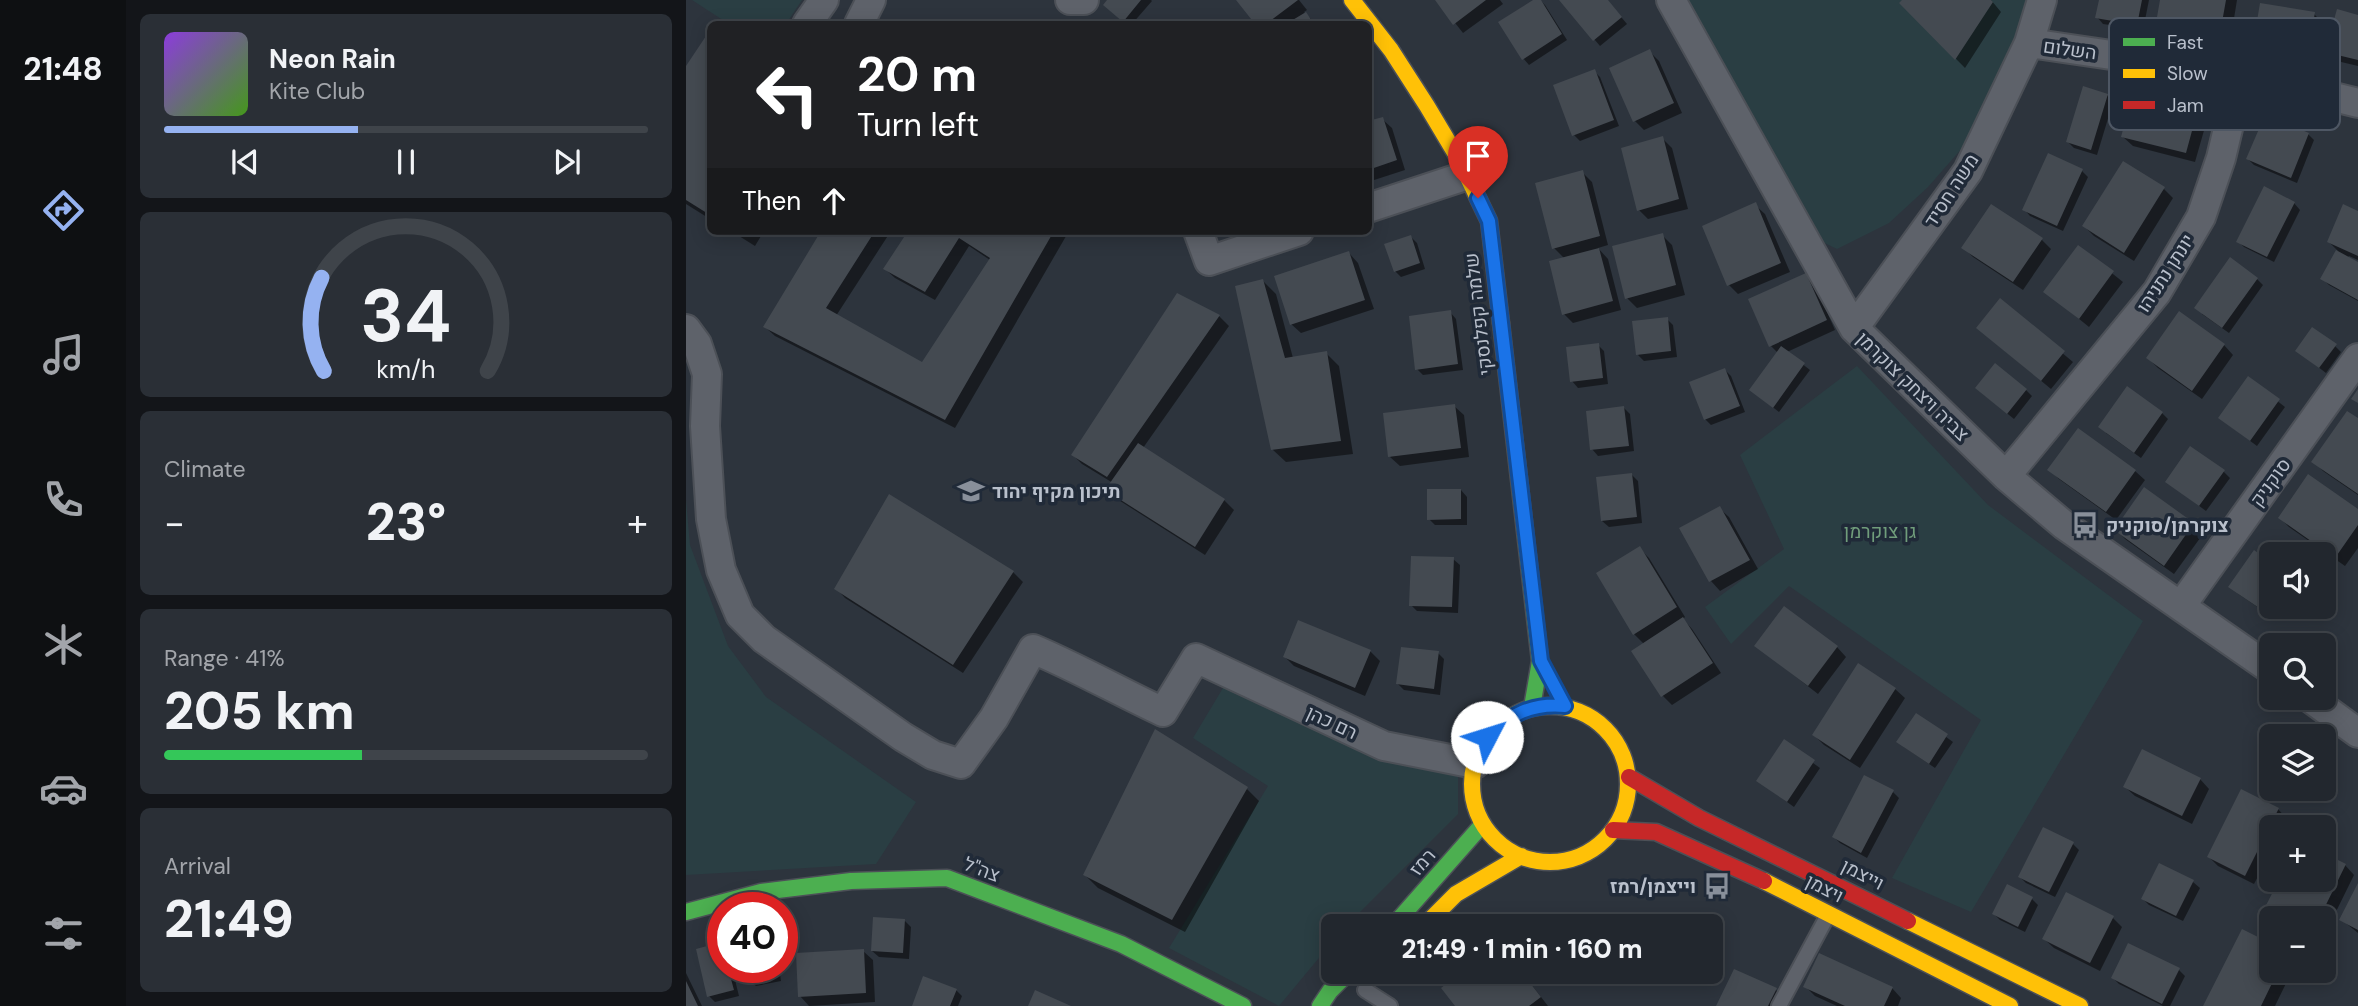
<!DOCTYPE html>
<html lang="en">
<head>
<meta charset="utf-8">
<style>
  body { margin:0; font-family:"DM Sans",Heebo,sans-serif; background:#2a2f36; color:#f1f3f6; height:100vh; display:flex; flex-direction:column; font-size:26px; white-space:nowrap }
  * { box-sizing:border-box; margin:0 }
  p { font-size:23px; color:#a2a5aa }
  .icon { flex:none; width:38px; height:38px; fill:none; stroke:currentColor; stroke-width:2; stroke-linecap:round; stroke-linejoin:round }
  .map { position:relative; flex:1; overflow:hidden }
  .drawer { display:flex; flex-direction:column; gap:14px; padding:14px; background:#131519; width:560px }
  .drawer>* { flex:none }
  .banner { position:absolute; left:21px; top:21px; width:665px; height:214px; border-radius:10px; box-shadow:0 4px 18px #0003,0 0 0 2px #3f444a; background:#202124; color:#fff; overflow:hidden }
  .controls { position:absolute; left:1573px; top:542px; display:grid; gap:14px }
  .controls a { display:grid; place-items:center; width:77px; height:77px; border-radius:10px; background:#22272e; box-shadow:0 4px 18px #0003,0 0 0 2px #3f444a; font-size:35px }
  .speed { position:absolute; left:21px; top:892px; display:flex; gap:14px; font-size:35px; font-weight:700; text-align:center }
  .speed>* { display:grid; place-content:center; width:91px; height:91px; border-radius:50%; background:#22272e; box-shadow:0 4px 18px #0003,0 0 0 2px #3f444a; line-height:1 }
  .speed .limit { border:10px solid #d22; background:#fff; color:#111 }
  .pin { position:absolute; display:grid; place-items:center; width:60px; height:60px; color:#fff; margin:-72px -30px; border-radius:50% 50% 50% 0; rotate:-45deg; box-shadow:0 0 7px #0007 }
  .pin .icon { rotate:45deg }
  .me { position:absolute; width:77px; margin:-38px; rotate:50deg; stroke-linejoin:round; filter:drop-shadow(0 0 5px #0008) }
  .turn { display:flex; align-items:center; gap:24px; height:147px; padding:0 35px; font-size:32px }
  .turn .icon { width:91px; height:91px; stroke-width:2.5 }
  .turn b { display:block; font-size:49px; line-height:60px }
  .then { display:flex; align-items:center; height:66px; padding:0 35px; background:#0003; gap:14px; font-size:26px }
  .big { font-size:52px; font-weight:800; line-height:1.1 }
  .drawer .card { flex:1; display:flex; flex-direction:column; justify-content:center; gap:10px; min-width:0; padding:0 24px; border-radius:10px; background:#2a2f36 }
  .drawer .dial { align-items:center; gap:0 }
  .dial svg { height:182px; overflow:visible; fill:none; stroke:#3f444a; stroke-width:7; stroke-linecap:round; text-anchor:middle }
  .dial text { fill:#f1f3f6; stroke:none }
  .song { display:flex; align-items:center; gap:21px }
  .cover { width:84px; height:84px; border-radius:10px; background:linear-gradient(135deg,hsl(270 70% 55%),hsl(100 70% 35%)) }
  .played { height:7px; border-radius:4px; background:linear-gradient(90deg,#95b2f1 40%,#3f444a 40%) }
  .keys { display:flex; justify-content:space-around; direction:ltr }
  .heat { display:flex; justify-content:space-between; align-items:center; font-size:38px; direction:ltr }
  .charge { height:10px; border-radius:5px; background:linear-gradient(90deg,#34c759 41%,#3f444a 0) }
  .trip { position:absolute; left:635px; top:914px; width:402px; height:70px; border-radius:10px; background:#22272e; box-shadow:0 4px 18px #0003,0 0 0 2px #3f444a; font-weight:800; line-height:70px; text-align:center }
  main { display:flex; flex:1; min-height:0 }
  .tabs { display:flex; flex-direction:column; width:126px; justify-content:space-around; align-items:center; background:#0e1012; color:#a2a5aa }
  .tabs .icon { width:49px; height:49px }
  .tabs .selected { color:#95b2f1 }
  .tabs b { font-size:32px; color:#f1f3f6 }
  .map>svg:first-child { display:block }
</style>
</head>
<body>
<main>
<nav class="tabs">
<b>21:48</b>
<svg class="icon selected" aria-label="directions" viewBox="0 0 24 24"><path d="M12 3l9 9-9 9-9-9zM9 14v-3h6M13 9l2 2-2 2"/></svg>
<svg class="icon" aria-label="music" viewBox="0 0 24 24"><path d="M9 18V5l10-2v13"/><circle cx="6" cy="18" r="3"/><circle cx="16" cy="16" r="3"/></svg>
<svg class="icon" aria-label="phone" viewBox="0 0 24 24"><path d="M5 4h4l2 5-3 2q2 4 5 5l2-3 5 2v4C11 20 4 13 5 4z"/></svg>
<svg class="icon" aria-label="climate" viewBox="0 0 24 24"><path d="M12 3v18M4 7l16 10M4 17L20 7"/></svg>
<svg class="icon" aria-label="car" viewBox="0 0 24 24"><path d="M5 17H2v-5l4-1 3-4h7l3 4 3 1v5h-3M9 17h6M6 11h13"/><circle cx="7" cy="17" r="2"/><circle cx="17" cy="17" r="2"/></svg>
<svg class="icon" aria-label="filters" viewBox="0 0 24 24"><path d="M4 7h16M4 17h16"/><circle cx="9" cy="7" r="2"/><circle cx="15" cy="17" r="2"/></svg>
</nav>
<section class="drawer">
<div class="card">
<div class="song"><i class="cover"></i><div><b>Neon Rain</b><p>Kite Club</p></div></div>
<div class="played"></div>
<div class="keys"><svg class="icon" aria-label="previous" viewBox="0 0 24 24"><path d="M18 5L8 12l10 7zM5 5v14"/></svg><svg class="icon" aria-label="pause" viewBox="0 0 24 24"><path d="M8 5v14M16 5v14"/></svg><svg class="icon" aria-label="next" viewBox="0 0 24 24"><path d="M6 5l10 7-10 7zM19 5v14"/></svg></div>
</div>
<div class="card dial"><svg viewBox="0 0 100 80">
<path d="M14 69A42 42 0 1 1 86 69"/>
<path d="M14 69A42 42 0 0 1 13 28" stroke="#95b2f1"/>
<text x="50" y="56" font-size="32" font-weight="700">34</text>
<text x="50" y="72" font-size="11">km/h</text>
</svg></div>
<div class="card"><p>Climate</p>
<div class="heat"><a>−</a><b class="big">23°</b><a>+</a></div>
</div>
<div class="card"><p>Range · 41%</p><b class="big">205 km</b><div class="charge"></div></div>
<div class="card"><p>Arrival</p><b class="big">21:49</b></div>
</section>
<div class="map">
<svg width="1672" height="1006" viewBox="0 0 1672 1006">
  <rect width="100%" height="100%" fill="#2d343d"/>
  <path fill="#2a3e43" d="M6 0H116L100 24H43Z
    M994 0H1356L1313 106 1242 187 1203 223 1151 249 1114 231Z
    M1171 366 1302 505 1457 621 1285 912 1206 878 1295 720 1103 586 1045 644 1019 607 1098 549 1054 455Z
    M0 500 4 545 42 646 80 697 230 802 190 864 0 875Z
    M540 683 772 775V814L660 926H648L647 941 593 1006 483 948 582 786 507 738Z"/>
  <path fill="#0007" d="M423 0H465L466 1 446 24H441L425 11Z
    M552 0H613L621 10 618 12 630 24H571Z
    M751 0H814L817 4 777 33Z
    M850 0H854L859 5 881 40 843 65 837 58Z
    M875 0H921L941 24 914 46Z
    M1219 0H1305L1315 12 1279 68 1215 3Z
    M1414 0H1463L1457 30 1417 24 1411 17Z
    M1476 0H1551L1545 37 1482 26 1473 17Z
    M1628 14 1634 20 1629 54 1576 45 1570 39Z
    M1672 17V66L1651 61 1641 51Z
    M24 33V219L0 204V70Z
    M963 51 973 61 996 113 958 130 949 121Z
    M908 71 914 77 933 126 894 141 888 135Z
    M1421 95 1427 102 1411 155 1388 148 1382 142Z
    M1509 118 1519 127 1509 162 1447 146 1437 137Z
    M696 119 706 128 719 170 682 182V123Z
    M1622 134 1628 140 1611 183 1568 165 1562 159Z
    M976 138 986 148 1002 209 962 219 953 210Z
    M1396 171 1402 177 1377 231 1344 216 1338 209Z
    M896 172 906 182 922 245 912 248 922 259 935 310 887 323 878 314 879 259 868 248Z
    M1478 189 1487 198 1448 261 1408 236 1398 226Z
    M1608 203 1614 210 1588 262 1558 247 1552 241Z
    M1069 205 1079 214 1104 272 1052 294 1043 285Z
    M1672 213V260L1663 256 1661 258 1672 264V301L1643 285 1637 279 1652 251 1643 242Z
    M45 231H78L69 246Z
    M137 231H205L150 316 236 364 304 260 283 246 249 300 209 278 199 269 224 231H307L319 238 323 231H383L269 428 89 336 79 327Z
    M976 235 986 245 999 295 951 308 941 298Z
    M725 237 731 243 739 269 715 277 709 271Z
    M1356 240 1365 249 1337 290 1287 257 1278 248Z
    M1393 247 1437 282 1403 327 1360 292Z
    M663 253 672 263 688 309 615 333 605 324Z
    M1119 275 1129 285 1149 330 1101 352 1124 370 1093 412 1071 395 1092 353 1085 346Z
    M1571 279 1577 285 1543 333 1516 314Z
    M577 281 590 294 607 358 640 353 653 366 667 454 600 462 587 450Z
    M491 296 533 316 543 326 457 448 538 500 548 510 519 555 431 499 421 490 427 483 396 464 387 455Z
    M1314 301 1387 362 1365 389 1302 337Z
    M764 312 770 319 777 370 737 375 731 369Z
    M981 319 987 325 991 357 958 361 952 355Z
    M912 345 918 351 922 384 892 388 886 381Z
    M1538 345 1547 355 1516 399 1472 368 1462 358Z
    M1649 346 1655 352 1640 373 1611 351Z
    M1039 370 1045 376 1059 412 1025 425 1019 419Z
    M1562 378 1599 407 1571 446 1540 423Z
    M1340 390 1346 396 1328 419 1297 394Z
    M768 406 778 415 783 457 714 466 704 457Z
    M938 408 944 414 948 451 912 456 906 449Z
    M1476 413 1482 419 1455 458 1420 433Z
    M1672 420V495L1637 471 1628 461Z
    M1364 470 1449 471 1459 480 1430 520 1373 479Z
    M1537 471 1544 478 1520 511 1481 482Z
    M946 475 952 481 956 523 923 527 916 521Z
    M775 490 781 497V525H749L743 519Z
    M1458 490 1507 525 1517 534 1488 574 1439 539 1430 529Z
    M1033 508 1043 517 1072 569 1034 591 1025 581Z
    M1672 511V548L1659 566 1603 527 1594 518Z
    M953 548 963 558 999 617 997 619 1006 629 1035 673 986 705 977 696 958 644 948 634Z
    M767 559 774 565 772 613 731 611 725 605Z
    M327 572 337 582 277 673 159 598 150 588Z
    M1551 593 1586 607H1597L1589 619Z
    M1070 646 1151 647 1160 657 1132 694Z
    M684 651 694 661 679 696 608 666 599 657Z
    M752 653 758 659 754 695 718 690 712 684Z
    M1209 689 1219 698 1174 768 1138 745 1128 735Z
    M1230 715 1267 742 1249 768 1218 747Z
    M1098 742 1134 768 1108 807 1072 781Z
    M1514 779 1523 789 1506 824 1449 796 1439 787Z
    M561 789 573 801 499 932 412 888 399 875Z
    M1207 792 1213 798 1181 858 1154 843 1148 837Z
    M1592 809 1601 819 1597 828H1586V850L1568 884 1532 866 1523 857Z
    M1387 844 1393 850 1369 897 1340 883 1334 877Z
    M1638 855 1659 865 1668 875 1638 936V919H1586V926L1577 917 1638 880Z
    M1474 865 1507 882 1514 888 1497 921 1463 905 1457 899Z
    M1672 887V933L1656 920Z
    M1346 899 1352 905 1339 932 1314 920 1308 914Z
    M1427 918 1436 927 1414 971 1368 948 1358 939Z
    M219 921 225 927 223 959 193 957 186 951Z
    M35 944 37 968H46L53 996 29 1002 23 996Z
    M177 951 187 960 189 1002 123 1006 114 996Z
    M62 968H93L95 981 70 986 64 980Z
    M1493 970 1499 976 1484 1006H1477L1433 984 1427 978Z
    M835 971 862 1006H771Z
    M1586 971H1606L1589 1006H1519Z
    M0 973 16 1006H0Z
    M1119 986 1206 988 1215 998 1212 1006H1151L1129 996Z
    M270 990 276 996 272 1006H228Z
    M1090 990 1099 999 1096 1006H1032Z"/>
  <path fill="#444a51" d="M421 0H455L437 22 417 5Z
    M550 0H612L580 24H569Z
    M749 0H800L767 25Z
    M847 0H855L876 34 836 60 812 22Z
    M873 0H922L936 17 907 41Z
    M1216 0H1305L1307 2 1269 60 1213 3Z
    M1413 0H1456L1451 25 1409 18Z
    M1474 0H1540L1535 28 1471 17Z
    M1574 3 1629 12 1623 49 1568 39Z
    M1651 9 1672 15V60L1639 52Z
    M620 12 628 24H600Z
    M24 30V215L0 200V66Z
    M964 49 988 103 947 122 923 68Z
    M909 69 928 120 886 136 867 85Z
    M1397 86 1422 94 1405 150 1380 142Z
    M1445 100 1510 116 1500 153 1435 137Z
    M1579 115 1623 133 1605 178 1560 159Z
    M697 117 711 160 682 170V121Z
    M977 136 993 199 951 211 935 148Z
    M1362 153 1397 169 1371 226 1336 210Z
    M1437 161 1479 187 1438 253 1396 226Z
    M897 170 914 236 866 249 849 183Z
    M1578 186 1609 202 1581 257 1550 242Z
    M1070 202 1095 263 1041 286 1016 226Z
    M1305 204 1357 238 1327 282 1275 248Z
    M1657 204 1672 211V256L1641 242Z
    M135 231H189L140 308 236 362 304 258 273 238 239 292 197 269 222 231H311L318 235 321 231H368L259 420 77 327Z
    M977 233 990 285 939 299 926 246Z
    M725 235 734 263 708 272 698 244Z
    M1392 245 1428 271 1393 319 1357 292Z
    M913 248 927 301 876 315 863 261Z
    M1650 250 1672 262V300L1634 279Z
    M663 251 679 300 604 325 588 276Z
    M1544 257 1572 278 1536 328 1508 308Z
    M1120 273 1141 320 1083 347 1062 299Z
    M577 279 599 358 641 351 655 441 585 450 549 286Z
    M491 293 534 315 421 477 385 455Z
    M1314 298 1379 351 1355 381 1290 328Z
    M765 310 772 364 729 370 723 316Z
    M1493 311 1539 344 1506 391 1460 358Z
    M982 317 985 351 950 355 946 321Z
    M1626 327 1651 344 1633 368 1609 351Z
    M913 343 917 378 884 382 880 347Z
    M1095 346 1119 363 1087 408 1063 390Z
    M1309 363 1341 389 1321 414 1289 388Z
    M1039 368 1054 406 1018 420 1003 382Z
    M1562 376 1594 399 1564 441 1532 418Z
    M1441 386 1477 412 1448 453 1412 427Z
    M1672 389V403L1665 399Z
    M769 404 775 448 702 457 697 413Z
    M938 406 943 446 904 450 900 411Z
    M1661 411 1672 418V494L1625 462Z
    M1392 428 1450 470 1420 512 1361 470Z
    M452 443 539 499 509 547 419 490Z
    M1504 446 1539 470 1513 506 1479 482Z
    M946 473 951 517 915 521 910 477Z
    M1622 474 1672 509V525L1649 558 1592 518Z
    M1458 487 1508 523 1478 566 1428 530Z
    M741 489H775V519L741 520Z
    M203 494 328 571 267 665 148 589Z
    M1034 506 1064 560 1023 582 993 528Z
    M954 546 991 607 947 635 910 573Z
    M1568 550 1586 563 1587 607 1582 614 1542 587Z
    M725 556 768 557 766 607 723 606Z
    M1098 606 1152 646 1122 686 1068 646Z
    M997 617 1027 663 975 697 945 651Z
    M612 620 685 650 669 688 597 657Z
    M715 647 753 651 748 689 710 684Z
    M1172 663 1210 688 1164 760 1126 735Z
    M1230 713 1262 734 1243 764 1210 742Z
    M469 729 562 787 486 920 397 875Z
    M1098 739 1129 760 1101 802 1070 781Z
    M1456 749 1515 778 1496 816 1437 787Z
    M1178 775 1208 790 1175 853 1146 837Z
    M1555 789 1593 808 1559 876 1521 857Z
    M1357 827 1388 842 1363 892 1332 877Z
    M1638 853 1660 864 1633 919H1586V922L1574 917 1593 880H1638Z
    M1473 863 1508 880 1490 916 1455 899Z
    M1672 883V930L1653 920Z
    M1321 884 1347 897 1332 927 1306 914Z
    M1380 892 1428 916 1404 963 1356 939Z
    M187 917 219 919 217 953 185 951Z
    M1556 929 1586 944V971H1592L1575 1006H1517Z
    M36 942 37 968H42L48 990 21 997 10 949Z
    M1442 943 1494 968 1476 1004 1425 978Z
    M178 949 180 993 112 997 110 953Z
    M1133 953 1207 987 1198 1006H1159L1117 987Z
    M60 968H89L90 975 63 980Z
    M1048 969 1091 988 1082 1006H1030Z
    M777 971H835L855 997 843 1006H769L755 988Z
    M237 976 271 989 264 1006H226Z
    M0 981 12 1006H0Z
    M349 990 385 1006H342Z"/>
  <g fill="none" stroke-linecap="round" stroke-linejoin="round">
    <defs>
      <path id="lane" d="M679 990 704 1006
        M1093 1006 1142 915"/>
      <path id="street" d="M384 0H398
        M985 0 1168 328 1320 476 1378 525 1586 670
        M121 24 138 0
        M173 24 185 0
        M1343 43 1555 74 1672 103
        M682 208 782 175
        M512 231 523 261 613 231
        M1168 328 1282 171 1343 43 1356 0
        M0 329 11 344 21 374 19 426 25 519 35 570 54 615 78 639 217 737 247 755 275 764 308 718 347 649C392 668 434 692 477 712L510 658 698 746 789 764
        M1320 476 1471 292 1515 217 1535 158 1555 74
        M1495 606 1672 358
        M1624 698 1672 733"/>
      <path id="fast" d="M815 323 854 661 846 707
        M0 912 75 892 165 881 261 878 435 944 557 1006
        M707 926 796 825
        M634 1006 644 991 664 971"/>
      <path id="slow" d="M666 0 705 50 741 106 775 163 803 221 815 323
        M786 784a78 78 0 1 1 156 0a78 78 0 1 1-156 0Z
        M1078 881 1324 1006
        M1222 921 1394 1006
        M738 926 770 894 835 856"/>
      <path id="jam" d="M943 777 1013 818 1222 921
        M927 830 970 832 1078 881"/>
    </defs>
    <use href="#lane" stroke="#4c5057" stroke-width="18"/>
    <use href="#street" stroke="#4c5057" stroke-width="32"/>
    <use href="#fast" stroke="#4c5057" stroke-width="19"/>
    <use href="#slow" stroke="#4c5057" stroke-width="19"/>
    <use href="#jam" stroke="#4c5057" stroke-width="19"/>
    <use href="#lane" stroke="#5e626a" stroke-width="14"/>
    <use href="#street" stroke="#5e626a" stroke-width="28"/>
    <use href="#fast" stroke="#4caf50" stroke-width="16"/>
    <use href="#slow" stroke="#ffc107" stroke-width="16"/>
    <use href="#jam" stroke="#c62828" stroke-width="16"/>
  </g>
  <g fill="none" stroke-linecap="round" stroke-linejoin="round">
    <defs>
      <path id="route" d="M792 198 803 221 855 661 879 706C847 703 823 714 801 737"/>
    </defs>
    <use href="#route" stroke="#114b97" stroke-width="18"/>
    <use href="#route" stroke="#1a73e8" stroke-width="12"/>
  </g>
  <defs>
    <symbol id="school-bare" viewBox="-9 -9 18 18"><path d="M0-5L7-2L0 1L-7-2ZM-4 1L0 2.5L4 1V4Q0 6-4 4Z" fill="#888f9a" stroke="#202a38" stroke-width="2.5" paint-order="stroke"/></symbol>
    <symbol id="bus-bare" viewBox="-9 -9 18 18"><path d="M-5-6H5V4H4V6H2V4H-2V6H-4V4H-5ZM-3.5-4V0h7V-4ZM-3.5 1.2v1.5H-2V1.2ZM2 1.2v1.5H3.5V1.2Z" fill="#888f9a" stroke="#202a38" stroke-width="2.5" paint-order="stroke"/></symbol>
  </defs>
  <g fill-rule="evenodd">
    <use href="#school-bare" x="266" y="472" width="38" height="38"/>
    <use href="#bus-bare" x="1380" y="506" width="38" height="38"/>
    <use href="#bus-bare" x="1012" y="867" width="38" height="38"/>
  </g>
  <g text-anchor="middle" stroke-width="7" stroke-linejoin="round" paint-order="stroke">
    <g font-size="19" fill="#b9c0cc" stroke="#202a38">
      <text transform="translate(1384 49) rotate(8)" y="7">השלום</text>
      <text transform="translate(1265 190) rotate(-57)" y="7">משה חסיד</text>
      <text transform="translate(1479 273) rotate(-57)" y="7">יונתן נתניהו</text>
      <text transform="translate(792 314) rotate(-97)" y="7">שלמה קפלנסקי</text>
      <text transform="translate(1227 386) rotate(44)" y="7">צביה ויצחק צוקרמן</text>
      <text transform="translate(1584 482) rotate(-54)" y="7">סוקניק</text>
      <text transform="translate(646 722) rotate(25)" y="7">רם כהן</text>
      <text transform="translate(736 862) rotate(-49)" y="7">רמז</text>
      <text transform="translate(296 869) rotate(21)" y="7">צה"ל</text>
      <text transform="translate(1177 874) rotate(27)" y="7">וייצמן</text>
      <text transform="translate(1139 888) rotate(27)" y="7">ויצמן</text>
    </g>
    <g font-size="19" font-weight="bold" fill="#b9c0cc" stroke="#202a38" text-anchor="start">
      <text x="306" y="498">תיכון מקיף יהוד</text>
      <text x="1420" y="532">צוקרמן/סוקניק</text>
      <text x="1010" y="893" text-anchor="end">וייצמן/רמז</text>
    </g>
    <g font-size="19" fill="#709d7b" stroke="#202a38">
      <text x="1194" y="538">גן צוקרמן</text>
    </g>
  </g>
  <rect x="1423" y="18" width="231" height="112" rx="10" fill="#202a38" stroke="#4e5764" stroke-width="2"/>
  <rect x="1437" y="38" width="32" height="8" fill="#4caf50"/>
  <rect x="1437" y="69" width="32" height="9" fill="#ffc107"/>
  <rect x="1437" y="101" width="32" height="8" fill="#c62828"/>
  <g font-size="19" fill="#b9c0cc">
    <text x="1481" y="49">Fast</text>
    <text x="1481" y="80">Slow</text>
    <text x="1481" y="112">Jam</text>
  </g>
</svg>
<div class="controls">
<a><svg class="icon" aria-label="sound" viewBox="0 0 24 24"><path d="M4 9h4l5-4v14l-5-4H4zM17 9q2 3 0 6"/></svg></a>
<a><svg class="icon" aria-label="search" viewBox="0 0 24 24"><circle cx="10" cy="10" r="6"/><path d="M15 15l6 6"/></svg></a>
<a><svg class="icon" aria-label="layers" viewBox="0 0 24 24"><path d="M12 4l9 5-9 5-9-5zM3 14l9 5 9-5"/></svg></a>
<a>+</a>
<a>−</a>
</div>
<div class="speed"><div class="limit">40</div></div>
<div class="pin" style="left:792px;top:198px;background:#d93025"><svg class="icon" aria-label="arrive" viewBox="0 0 24 24"><path d="M6 21V4h12l-3 4 3 4H6"/></svg></div>
<svg class="me" style="left:801px;top:737px" viewBox="-20 -20 40 40"><circle r="19" fill="#fff"/><path d="M0-13L10 11 0 6-10 11z" fill="#1a73e8"/></svg>
<div class="trip">21:49 · 1 min · 160 m</div>
<div class="banner">
<div class="turn"><svg class="icon" aria-label="left" viewBox="0 0 24 24"><path d="M17 20v-9H6M10 6l-5 5 5 5"/></svg><div><b>20 m</b>Turn left</div></div>
<div class="then">Then<svg class="icon" aria-label="ahead" viewBox="0 0 24 24"><path d="M12 20V5M6 11l6-6 6 6"/></svg></div>
</div>
</div>
</main>
</body>
</html>
